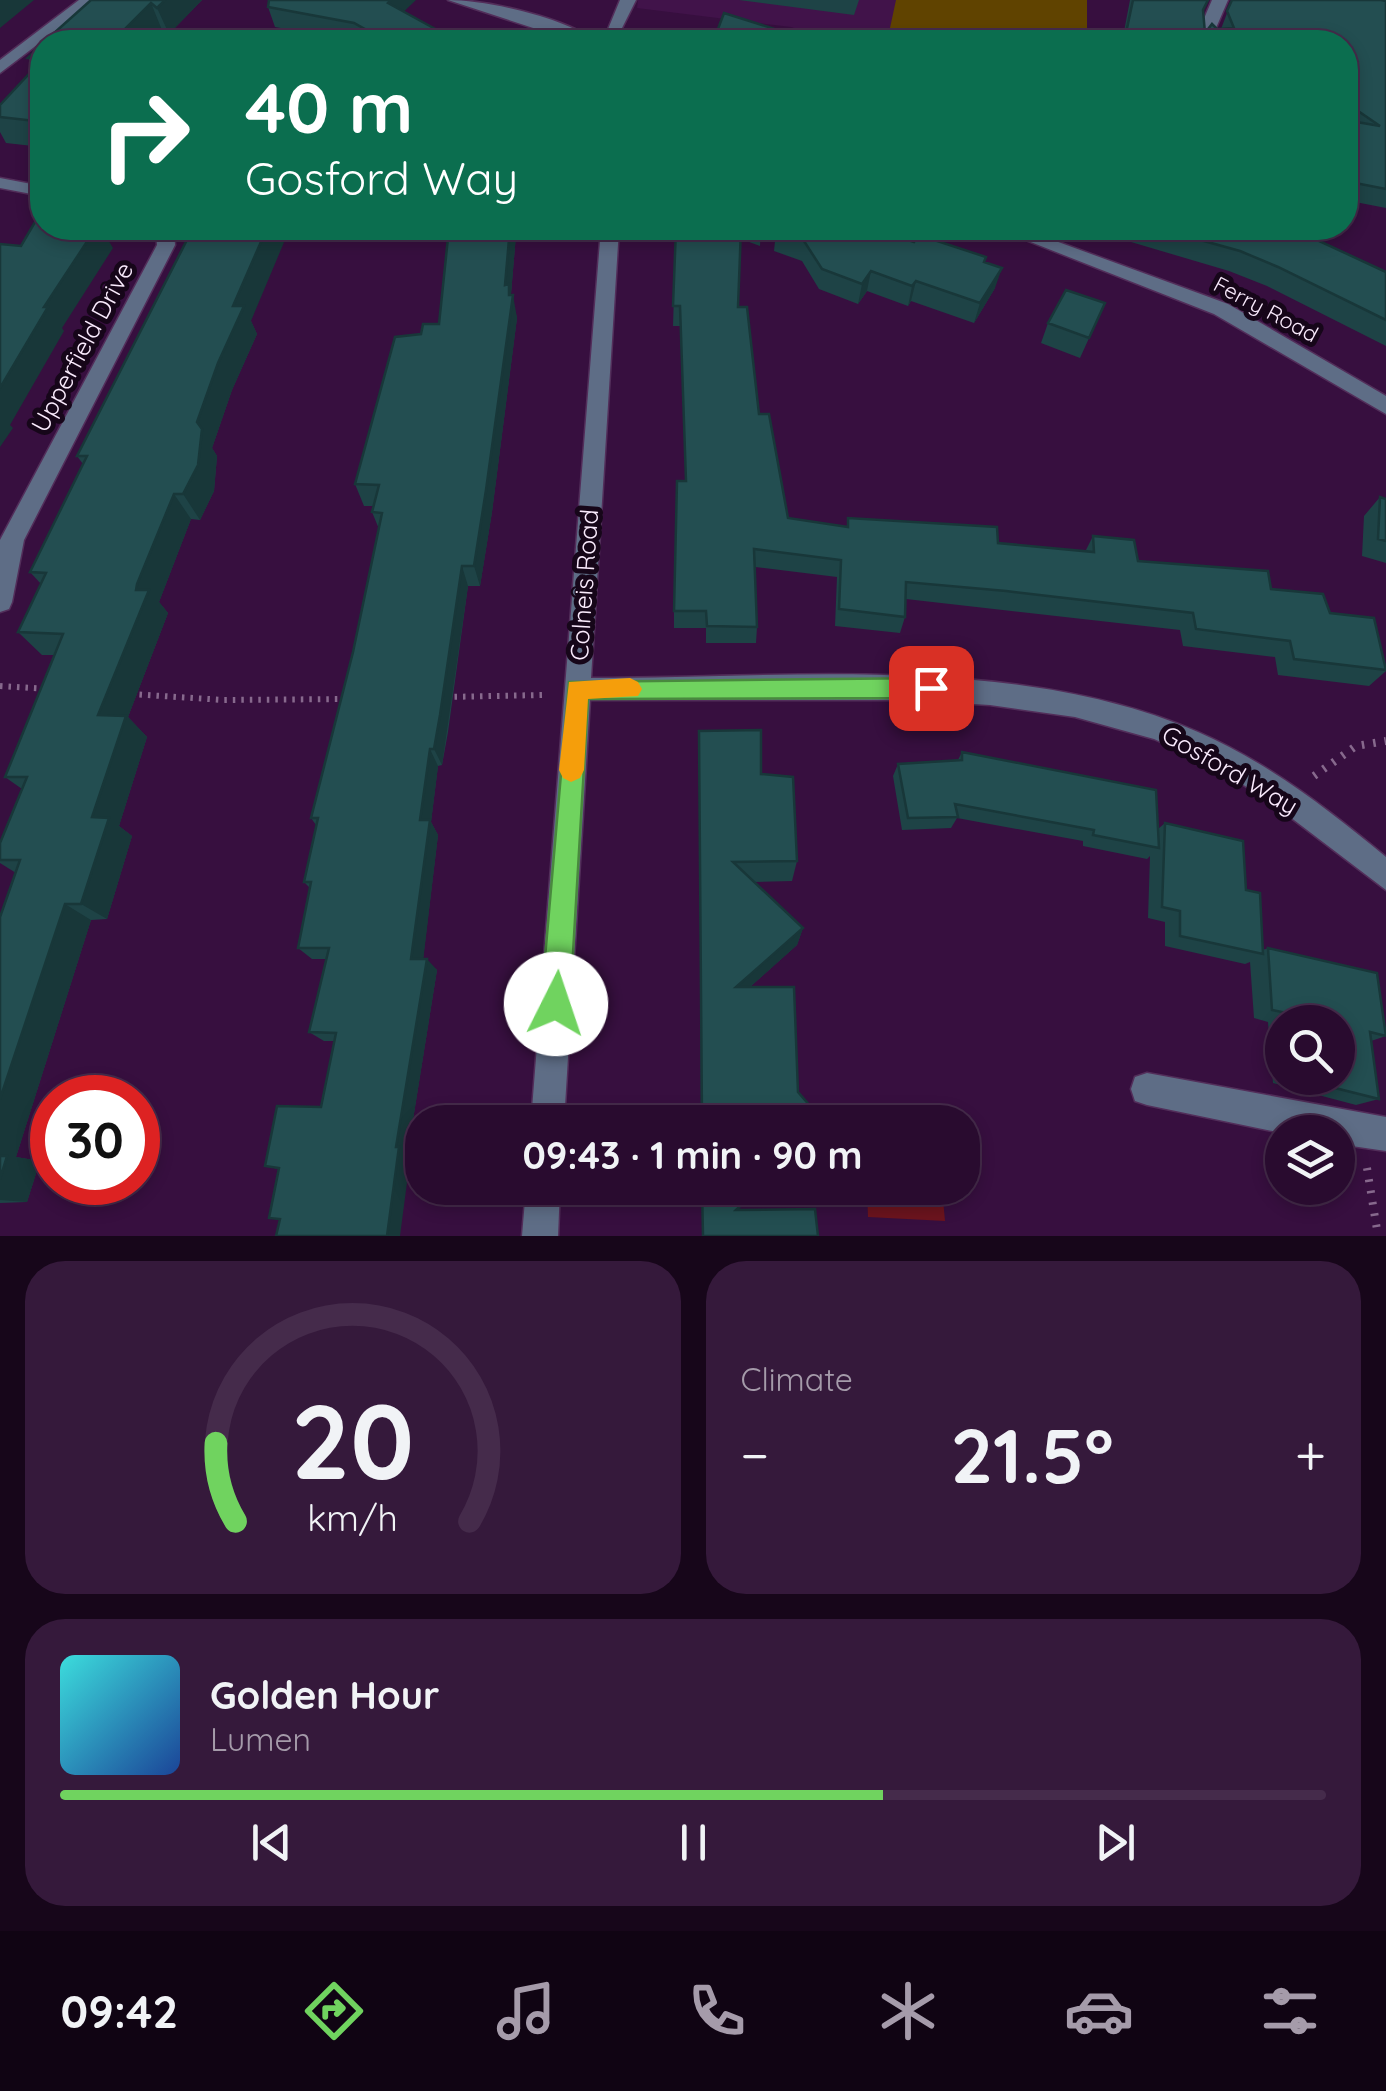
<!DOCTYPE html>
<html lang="en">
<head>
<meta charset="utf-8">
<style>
  body { margin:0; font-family:Quicksand,sans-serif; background:#35193b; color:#f1f3f6; height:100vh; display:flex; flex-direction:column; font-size:38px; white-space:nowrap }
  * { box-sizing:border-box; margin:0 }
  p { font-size:32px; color:#a59baa }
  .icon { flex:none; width:55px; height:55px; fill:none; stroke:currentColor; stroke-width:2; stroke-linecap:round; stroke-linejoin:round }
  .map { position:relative; height:1236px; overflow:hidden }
  .details { display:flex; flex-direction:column; gap:25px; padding:25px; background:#17061a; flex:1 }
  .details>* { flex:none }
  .top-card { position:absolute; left:30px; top:30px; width:1328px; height:210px; border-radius:40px; box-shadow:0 5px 15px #0003,0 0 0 2px #452b4b; background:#0b6e4f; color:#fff; overflow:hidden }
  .buttons { position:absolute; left:1265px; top:1005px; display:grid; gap:20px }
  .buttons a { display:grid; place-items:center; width:90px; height:90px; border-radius:50%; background:#290b2f; box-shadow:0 5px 15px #0003,0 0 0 2px #452b4b; font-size:50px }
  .speed { position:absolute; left:30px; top:1075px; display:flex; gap:20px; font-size:50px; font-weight:700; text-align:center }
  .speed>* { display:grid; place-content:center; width:130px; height:130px; border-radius:50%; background:#290b2f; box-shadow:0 5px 15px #0003,0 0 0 2px #452b4b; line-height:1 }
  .speed .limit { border:15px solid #d22; background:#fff; color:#111 }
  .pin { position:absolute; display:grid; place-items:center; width:85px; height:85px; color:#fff; margin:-42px; border-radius:20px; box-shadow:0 5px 15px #0006 }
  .me { position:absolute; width:110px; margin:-55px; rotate:4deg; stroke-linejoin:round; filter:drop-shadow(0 0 8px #0008) }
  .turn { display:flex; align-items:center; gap:35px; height:210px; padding:0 50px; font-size:45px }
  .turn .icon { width:130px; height:130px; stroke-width:2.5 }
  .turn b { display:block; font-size:70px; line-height:85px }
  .big { font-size:75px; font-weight:800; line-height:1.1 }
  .details .tile { flex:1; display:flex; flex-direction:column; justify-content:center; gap:15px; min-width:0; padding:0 35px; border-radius:40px; background:#35193b }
  .details .dial { align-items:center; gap:0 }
  .dial svg { height:260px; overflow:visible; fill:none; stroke:#452b4b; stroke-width:7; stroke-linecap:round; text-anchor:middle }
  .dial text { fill:#f1f3f6; stroke:none }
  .song { display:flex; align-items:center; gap:30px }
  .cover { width:120px; height:120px; border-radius:15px; background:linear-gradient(135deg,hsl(180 70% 55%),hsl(220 70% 35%)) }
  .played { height:10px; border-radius:5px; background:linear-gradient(90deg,#70d35f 65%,#452b4b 65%) }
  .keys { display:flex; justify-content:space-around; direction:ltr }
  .heat { display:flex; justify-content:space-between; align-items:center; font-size:55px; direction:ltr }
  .details .tiles { flex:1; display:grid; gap:25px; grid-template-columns:1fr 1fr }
  .tile:last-child { grid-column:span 2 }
  .trip { position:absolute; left:405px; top:1105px; width:575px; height:100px; border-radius:40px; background:#290b2f; box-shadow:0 5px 15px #0003,0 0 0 2px #452b4b; font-weight:800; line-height:100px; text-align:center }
  .menu { display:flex; height:160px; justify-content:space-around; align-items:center; background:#100413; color:#a59baa }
  .menu .icon { width:70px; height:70px }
  .menu .on { color:#70d35f }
  .menu b { font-size:45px; color:#f1f3f6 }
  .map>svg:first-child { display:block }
</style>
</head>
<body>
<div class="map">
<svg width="1386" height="1236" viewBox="0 0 1386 1236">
  <rect width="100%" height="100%" fill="#370f3f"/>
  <path fill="#41134a" d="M638 0H1087V42H839L791 27 637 8Z"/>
  <path fill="#604300" d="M896 0H1087V42H887Z"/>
  <path fill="#6c141e" d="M867 1188H942L945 1221 868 1217Z"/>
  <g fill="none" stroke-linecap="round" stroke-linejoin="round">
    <defs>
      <path id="minor" d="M79 0H96L0 73V60Z
        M448 0C488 0 566 18 597 42H576Z
        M620 0H636L615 42H598L606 34Z
        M1212 0H1228L1216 28 1224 42H1210L1200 28Z
        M0 178 42 186V196L0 188Z
        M156 228H174L175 245 24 540 12 602 9 609 0 612V540L157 245Z
        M601 228H619L591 678C785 678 1017 653 1198 732 1267 762 1328 809 1386 857V890L1269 801 1210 764 1154 739 1075 717 990 705 905 700H590L564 1122H531Z
        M995 228H1020L1228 304 1386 396V414L1214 314Z
        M1147 1073 1386 1117V1151L1338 1144V1132L1282 1133 1147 1105 1135 1101 1131 1089 1135 1077Z
        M526 1188H560L558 1236H522Z"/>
    </defs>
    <use href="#minor" stroke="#522e5a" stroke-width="3"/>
    <path stroke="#87698d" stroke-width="6" stroke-dasharray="2.5 6" stroke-linecap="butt" d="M0 686 49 689
      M131 694 224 700 348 699
      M446 697 543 695"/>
    <path stroke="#87698d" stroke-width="8" stroke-dasharray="2.5 9" stroke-linecap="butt" d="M1314 776 1356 746 1386 741
      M1367 1168 1378 1236"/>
    <use href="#minor" fill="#5e6d86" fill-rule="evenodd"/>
  </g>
  <path fill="#1e4346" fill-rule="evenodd" d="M91 0H202L169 34 162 30Z
    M739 0H859L854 15Z
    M1130 0H1208L1203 10 1205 33 1221 29 1232 0H1386V208L1345 200V42H1122Z
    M268 7 404 12 459 42H358L275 27Z
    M42 44V147L6 143 0 132V105L34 69 28 58Z
    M449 228H523L521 235H516L511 294 517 318 492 512 480 586H468L448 732 442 765 438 766 431 822 438 835 423 959 437 970 408 1151 411 1152 280 1220 269 1218 278 1169 265 1166 321 1107 334 1041H324L309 1032 327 959H312L298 948 310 888 304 882 316 825 311 818 353 652 379 529 372 512 374 506H364L355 484 421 334 439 324Z
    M676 228H761L760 246 741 239 738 307 759 414 788 518 847 527 848 518 998 543 1085 552 1093 536 1138 561 1271 589 1330 613 1386 666V671L1369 686 1278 675 1275 657 1183 646 1180 630 906 599 905 617 900 633 835 626 837 577 755 567 757 627 756 643H706V628H674V611L686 481 680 326H673Z
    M1134 228H1276L1386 272V346L1267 286 1229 271 1131 242Z
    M776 231 914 242 984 263 995 288 974 323 911 301 908 306 867 291 858 304 819 289 802 261 774 251Z
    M1105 303 1080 358 1041 343 1048 323Z
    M251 321 257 334 232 390 212 448 217 456 214 491 200 520 191 519 159 602 168 613 128 717 147 737 119 826 132 836 107 919 91 920 16 1157 40 1161 27 1202 0 1203V917L16 873 0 863V843L22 789 5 777 54 655H42L18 632 41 584 30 572 83 464 77 456Z
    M1380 497 1386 499V563L1362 556 1364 516Z
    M699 731 761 774 797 861 792 881 754 882 803 928 797 945 750 987 701 1122Z
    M962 752 1158 829 1165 823 1246 890 1263 950 1268 948 1386 1036 1371 1041 1379 1099 1356 1105 1273 1083 1268 1022 1254 1018 1250 962 1245 964 1165 946V922L1148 918 1150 856 1147 859 1083 846V841L957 818 951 828 902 830 893 776 898 764 958 760ZM1282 1022H1338V1078H1282Z"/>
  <path fill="#183739" d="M0 0H34L0 28Z
    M165 0H202L169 34 157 8Z
    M391 0H416L392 23 388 3Z
    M151 3 162 30 150 42H112Z
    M42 113V134L35 121Z
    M96 228H101L113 248 62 328 64 331 10 425 13 428 0 447V388L44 307Z
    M267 228H290L251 321 257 334 232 390 212 448 217 456 214 491 200 520 183 494 197 422 218 363 233 306Z
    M510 228H515L516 235 511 294 512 300 513 295 517 318 492 512 480 586 474 566Z
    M1002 268 995 288 974 323 980 303Z
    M871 271 867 291 858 304 862 284Z
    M916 281 911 301 908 306 912 286Z
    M174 494 191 519 159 602 168 613 128 717 147 737 119 826 132 836 107 919 81 904 92 817 98 715 137 584Z
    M462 566 468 586 442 765 434 749Z
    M430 749 438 766 431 822 438 835 422 970 411 959 420 820Z
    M65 904 91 920 16 1157 40 1161 27 1202 0 1200V1099Z
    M803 928 797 945 733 1002 736 987Z
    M427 959 437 970 408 1151 411 1152 400 1236H387L396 1147Z"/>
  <path fill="#234e51" stroke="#183739" stroke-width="2.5" d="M91 0H165L157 8 151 3 112 42H44Z
    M269 0H391L388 3 459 42H388L354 23 268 7Z
    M1133 0H1208L1203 10 1205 33 1212 24 1217 29 1234 28 1227 11 1232 0H1381L1386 1V189L1345 181V120L1380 126 1345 102V42H1260L1254 39 1126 33Z
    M724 13 816 42H713Z
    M42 44V59L28 58Z
    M42 60V113L35 121 0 117V105Z
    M35 222H42V228H96L44 307H48L0 388V244L21 246Z
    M193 228H267L233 306H244L218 363 197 422 202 429 198 465 183 494H174L137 584 136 590H149L98 715 126 716 92 817 109 818 81 904H65L0 1099V917L20 860H0V843L27 777H5L63 634 18 632 46 573 30 572 87 456H77Z
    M449 228H510L505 285 509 284V295H513L486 490 474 566H462L440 715 434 749H430L420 820H430L411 959H427L396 1147H399L387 1236H276L280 1219 269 1218 279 1168 265 1166 277 1106 321 1107 336 1033 309 1032 329 948H298L311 882H304L318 818H311L353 652 382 513 372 512 379 485 355 484 395 337 421 334 423 324H439Z
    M676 228H741L738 307H747L759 414H769L788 518 848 527V518L997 527 998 543 1094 552 1093 536 1134 540 1138 561 1268 571 1271 589 1323 594 1330 613 1374 618 1386 670 1294 659 1290 641 1196 629 1193 613 1006 591 906 582 905 617 839 609 841 560 754 549 757 627 707 626 706 611H674L677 481H686L680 306H673Z
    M779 228H874L914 242 919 235 986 257 984 262 1002 268 980 303 916 281 912 286 871 271 862 284 822 269 804 241 776 231Z
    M1157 228H1276L1298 236 1302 233 1386 272V320L1278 267 1240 251Z
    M1066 290 1105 303 1089 338 1048 323Z
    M1380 497 1386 499V541L1378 539Z
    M761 730V774L793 777 797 861 733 862 803 928 736 987H794L798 1092 818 1115V1122H702L699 731Z
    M962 752 1156 790 1159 848 1093 835 1094 830 955 804 958 817 908 818 898 764 962 760Z
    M1165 823 1243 841 1246 890 1260 893 1263 954 1180 936V911L1162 907Z
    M1268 948 1377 973 1386 1036 1370 1032 1379 1099 1295 1078H1338V1022H1288L1287 1013 1272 1010Z
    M0 1156H7L0 1179Z
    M702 1188H760L736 1210 815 1209 818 1236H703Z"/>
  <path fill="#70d35f" stroke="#49893e" stroke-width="2.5" d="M931 678 940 681 943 688 940 695 931 698 588 699 570 1004 566 1014 556 1018 545 1014 541 1004 569 682Z"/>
  <path fill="#f59e0b" d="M630 678 638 682 642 689 638 696 588 699 584 770 580 778 571 782 563 778 559 770 569 682Z"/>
  <g text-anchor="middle" stroke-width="10" stroke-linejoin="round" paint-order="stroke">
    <g font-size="22" fill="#faebfd" stroke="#160619">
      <text transform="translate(1266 309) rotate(28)" y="8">Ferry Road</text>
    </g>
    <g font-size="25" fill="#faebfd" stroke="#160619">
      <text transform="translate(82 347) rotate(-62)" y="9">Upperfield Drive</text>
      <text transform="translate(584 585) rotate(-86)" y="9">Colneis Road</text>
      <text transform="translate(1230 770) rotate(30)" y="9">Gosford Way</text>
    </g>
  </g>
</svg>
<div class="buttons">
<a><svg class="icon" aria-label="search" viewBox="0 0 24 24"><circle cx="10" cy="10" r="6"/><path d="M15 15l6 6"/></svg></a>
<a><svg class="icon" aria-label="layers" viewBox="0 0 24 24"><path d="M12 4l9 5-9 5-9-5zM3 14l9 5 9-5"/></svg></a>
</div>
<div class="speed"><div class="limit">30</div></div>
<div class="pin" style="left:931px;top:688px;background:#d93025"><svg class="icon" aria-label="arrive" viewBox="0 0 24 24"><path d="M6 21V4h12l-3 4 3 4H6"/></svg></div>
<svg class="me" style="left:556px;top:1004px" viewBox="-20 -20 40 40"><circle r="19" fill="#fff"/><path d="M0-13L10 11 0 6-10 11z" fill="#70d35f"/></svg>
<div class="trip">09:43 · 1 min · 90 m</div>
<div class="top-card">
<div class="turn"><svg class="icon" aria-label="right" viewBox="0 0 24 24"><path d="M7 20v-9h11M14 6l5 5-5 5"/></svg><div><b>40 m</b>Gosford Way</div></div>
</div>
</div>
<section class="details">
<div class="tiles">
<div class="tile dial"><svg viewBox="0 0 100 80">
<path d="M14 69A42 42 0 1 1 86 69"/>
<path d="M14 69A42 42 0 0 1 8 45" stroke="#70d35f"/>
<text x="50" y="56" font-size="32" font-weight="700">20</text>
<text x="50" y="72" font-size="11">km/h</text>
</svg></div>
<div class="tile"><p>Climate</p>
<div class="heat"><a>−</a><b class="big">21.5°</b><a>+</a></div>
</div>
<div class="tile">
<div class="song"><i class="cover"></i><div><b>Golden Hour</b><p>Lumen</p></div></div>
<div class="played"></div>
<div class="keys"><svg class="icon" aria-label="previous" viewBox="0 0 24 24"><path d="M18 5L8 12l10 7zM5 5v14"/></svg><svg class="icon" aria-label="pause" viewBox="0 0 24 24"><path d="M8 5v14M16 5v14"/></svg><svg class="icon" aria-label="next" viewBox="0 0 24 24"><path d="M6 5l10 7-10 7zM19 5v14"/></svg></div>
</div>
</div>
</section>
<nav class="menu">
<b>09:42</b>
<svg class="icon on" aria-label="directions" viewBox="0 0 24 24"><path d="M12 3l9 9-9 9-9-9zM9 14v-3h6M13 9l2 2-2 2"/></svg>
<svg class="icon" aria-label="music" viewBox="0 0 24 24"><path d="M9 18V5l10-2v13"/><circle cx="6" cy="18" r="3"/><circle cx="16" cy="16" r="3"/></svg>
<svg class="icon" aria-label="phone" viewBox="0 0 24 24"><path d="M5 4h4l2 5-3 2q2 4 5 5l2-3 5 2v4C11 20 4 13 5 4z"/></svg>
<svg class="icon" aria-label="climate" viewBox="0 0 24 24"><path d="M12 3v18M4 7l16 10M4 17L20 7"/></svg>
<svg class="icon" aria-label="car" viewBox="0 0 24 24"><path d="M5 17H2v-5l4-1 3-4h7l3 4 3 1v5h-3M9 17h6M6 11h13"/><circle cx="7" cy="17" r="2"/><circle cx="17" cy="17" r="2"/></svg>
<svg class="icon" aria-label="filters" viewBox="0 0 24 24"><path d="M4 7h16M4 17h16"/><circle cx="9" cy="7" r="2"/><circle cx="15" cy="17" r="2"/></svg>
</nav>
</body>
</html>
